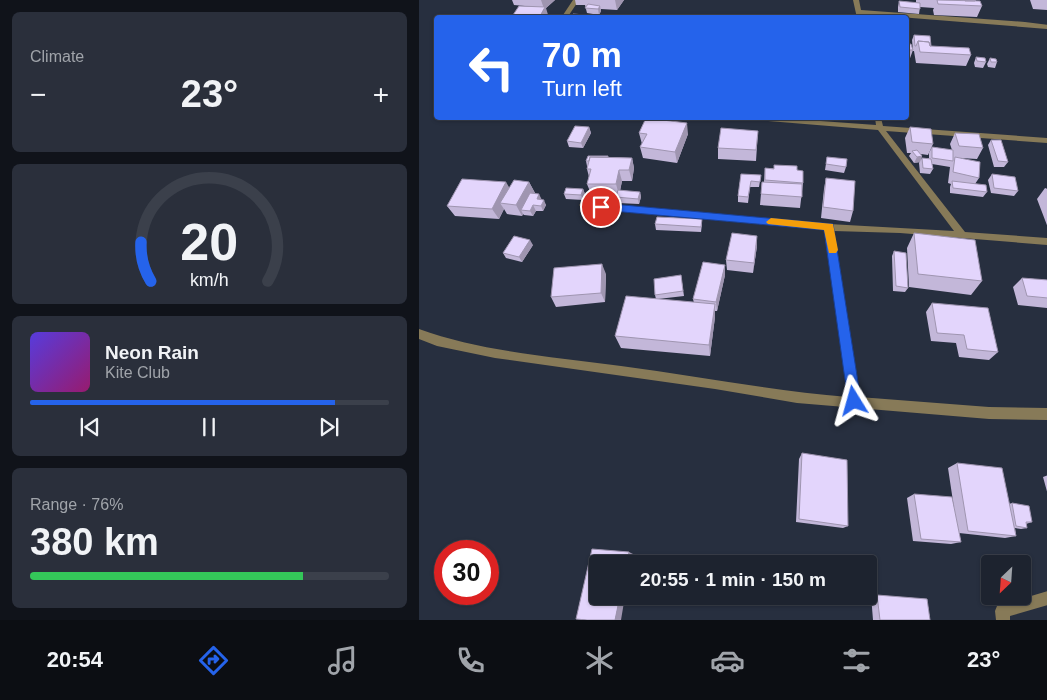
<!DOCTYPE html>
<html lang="en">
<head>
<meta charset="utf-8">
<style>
  body { margin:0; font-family:Helvetica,sans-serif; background:#2a2f3b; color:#f1f3f6; height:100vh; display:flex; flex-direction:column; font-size:19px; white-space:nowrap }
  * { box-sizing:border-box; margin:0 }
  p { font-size:16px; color:#a0a4aa }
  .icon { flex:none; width:28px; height:28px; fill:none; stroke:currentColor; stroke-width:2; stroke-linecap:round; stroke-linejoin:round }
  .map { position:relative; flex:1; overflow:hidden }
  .side { display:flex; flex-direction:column; gap:12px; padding:12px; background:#10131a; width:419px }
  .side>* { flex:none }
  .banner { position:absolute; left:15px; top:15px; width:475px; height:105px; border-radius:5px; box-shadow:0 1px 4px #0004,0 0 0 1px #3b404b; background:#2563eb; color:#fff; overflow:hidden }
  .needle { width:32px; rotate:205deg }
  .controls { position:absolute; left:562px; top:555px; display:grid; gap:10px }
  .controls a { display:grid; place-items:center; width:50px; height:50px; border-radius:5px; background:#1d232f; box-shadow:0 1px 4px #0004,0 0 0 1px #3b404b; font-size:25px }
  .speed { position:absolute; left:15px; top:540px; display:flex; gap:10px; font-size:25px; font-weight:700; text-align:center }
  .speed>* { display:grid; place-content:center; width:65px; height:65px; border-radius:50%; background:#1d232f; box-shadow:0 1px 4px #0004,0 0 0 1px #3b404b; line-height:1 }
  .speed .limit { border:8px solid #d22; background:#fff; color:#111 }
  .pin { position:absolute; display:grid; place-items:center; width:42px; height:42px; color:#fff; margin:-21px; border:2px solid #fff; border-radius:50%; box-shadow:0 1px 5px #0007 }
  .me { position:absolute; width:55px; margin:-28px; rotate:352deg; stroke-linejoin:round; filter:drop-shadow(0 0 4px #0008) }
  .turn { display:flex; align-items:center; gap:18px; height:105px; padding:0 25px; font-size:22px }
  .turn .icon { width:65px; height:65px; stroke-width:2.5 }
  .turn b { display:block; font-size:35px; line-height:42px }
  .big { font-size:38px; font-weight:600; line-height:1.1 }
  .side .tile { flex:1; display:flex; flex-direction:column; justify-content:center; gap:8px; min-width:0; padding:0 18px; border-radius:8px; background:#2a2f3b }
  .side .dial { align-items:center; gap:0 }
  .dial svg { height:130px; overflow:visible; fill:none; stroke:#3b404b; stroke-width:7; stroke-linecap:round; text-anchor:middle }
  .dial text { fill:#f1f3f6; stroke:none }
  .song { display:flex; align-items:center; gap:15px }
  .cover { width:60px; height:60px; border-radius:8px; background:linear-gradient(135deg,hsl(250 70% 55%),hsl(320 70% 35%)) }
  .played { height:5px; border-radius:2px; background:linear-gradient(90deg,#2563eb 85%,#3b404b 85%) }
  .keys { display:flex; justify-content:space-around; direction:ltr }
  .heat { display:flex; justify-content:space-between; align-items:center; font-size:28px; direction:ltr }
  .charge { height:8px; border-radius:4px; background:linear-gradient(90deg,#34c759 76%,#3b404b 0) }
  .trip { position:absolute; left:170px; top:555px; width:288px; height:50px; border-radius:5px; background:#1d232f; box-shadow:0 1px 4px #0004,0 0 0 1px #3b404b; font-weight:600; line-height:50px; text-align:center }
  .dock { display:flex; height:80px; justify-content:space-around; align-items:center; background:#0c0e13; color:#a0a4aa }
  .dock .icon { width:35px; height:35px }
  .dock .on { color:#2563eb }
  .dock b { font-size:22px; color:#f1f3f6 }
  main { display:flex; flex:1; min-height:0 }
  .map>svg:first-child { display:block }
</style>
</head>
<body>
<main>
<section class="side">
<div class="tile"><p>Climate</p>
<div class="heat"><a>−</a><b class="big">23°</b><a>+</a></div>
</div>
<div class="tile dial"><svg viewBox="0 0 100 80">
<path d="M14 69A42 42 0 1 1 86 69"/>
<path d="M14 69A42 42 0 0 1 8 45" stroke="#2563eb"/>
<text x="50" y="56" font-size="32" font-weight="700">20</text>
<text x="50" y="72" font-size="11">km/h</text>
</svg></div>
<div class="tile">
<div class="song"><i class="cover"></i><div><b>Neon Rain</b><p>Kite Club</p></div></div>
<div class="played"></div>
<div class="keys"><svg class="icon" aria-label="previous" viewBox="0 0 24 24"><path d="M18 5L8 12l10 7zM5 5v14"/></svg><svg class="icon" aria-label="pause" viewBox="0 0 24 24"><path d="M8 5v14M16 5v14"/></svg><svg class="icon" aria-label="next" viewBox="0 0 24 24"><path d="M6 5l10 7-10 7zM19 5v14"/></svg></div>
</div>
<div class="tile"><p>Range · 76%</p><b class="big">380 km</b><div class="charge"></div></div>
</section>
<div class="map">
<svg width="629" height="620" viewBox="0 0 629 620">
  <rect width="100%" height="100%" fill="#272f3f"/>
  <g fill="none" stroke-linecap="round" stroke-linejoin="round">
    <path fill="#877a58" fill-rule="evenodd" d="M154 0H160L148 18H142Z
      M434 0H440L442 10 606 22 629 25V29L443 14 444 18H438Z
      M334 118H360L457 125 456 118H462L464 126 629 138V143L467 131 546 232 629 238V245L481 233 415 231 440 397 570 407 629 408V420L570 419 378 403 296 389 76 358 18 346 0 339V329C63 352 136 357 202 366 278 376 353 391 429 397L406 230 164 208 160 205 164 202 410 224 535 231 459 130 337 120Z
      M629 591V605L591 616V620H577L576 611 578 606Z"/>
  </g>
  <path fill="#c3b7d9" d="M93 0H136L127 8 95 5Z
    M156 0H205L198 10 182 9V11L180 15 168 13 166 5H157Z
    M497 0H556L563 6 558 17 515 15 514 10 515 8 501 7 500 14 479 12V7L480 1 497 3Z
    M611 0H629V10L614 9Z
    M495 35 512 46 552 55 547 66 497 63 495 51H494L493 40Z
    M488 44 494 50 490 61H488Z
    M557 57 567 62 564 68 556 67 555 63Z
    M571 58 578 62 576 68 569 67 568 64Z
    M170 127 172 133 164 148 150 147 148 141Z
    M491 127 514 144 509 155 502 154 503 156 501 162 495 163 490 156 492 153H488L486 138Z
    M339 131 337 161 299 159V148Z
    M220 133 269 134 258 163 224 158 221 147 223 144Z
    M536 133 564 148 558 159 541 158 560 178 556 184 568 192 564 197 531 193V187L532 184 529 183 531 167 513 164 514 169 511 174 501 173 500 163 503 158H510V153L513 147 533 150 531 144Z
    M572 140 589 162 585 167H575L569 145Z
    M190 157 213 158 215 168 213 181H203L201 191 221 192 222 197 220 204 199 203 197 197 198 195 172 194 168 184 170 177 168 169V166L167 161Z
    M408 157 427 167 425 173 406 170Z
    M346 168 378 170 384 183 381 208 341 205 343 182H345Z
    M322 174 341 181 340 187H331L329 203 319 202V196Z
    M573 174 599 191 595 196 572 193 569 180Z
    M407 178 434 211 431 222 402 218 405 189Z
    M110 182 116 193 115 194 122 199 127 205 124 211H117L114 216 105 215 104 214 103 216 88 214 85 209 80 219 36 216 28 206Z
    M626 188 629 189V228L618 199Z
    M164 189 166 194 164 200 147 199 145 194Z
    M283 219V224L282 232 237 230 236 224Z
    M495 233 563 281 552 295 490 287 488 248Z
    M114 245 103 262 87 258 84 253Z
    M338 246 334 273 308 270 307 260Z
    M475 251 489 288 486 292 474 291 473 256Z
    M187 274 186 302 137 307 132 297Z
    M262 275 265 296 239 299 275 303 274 299 306 275 298 311H296V317L291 356 202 348 196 336 237 299 236 295Z
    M603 278 629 280V308L599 305 594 287Z
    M513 303 579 352 570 360 540 357 537 343 512 341 507 312Z
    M383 453 429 526 424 528 377 522 380 459Z
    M538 463 590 504 593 503 613 522 607 524 608 528 602 529 596 528 597 536 586 538 540 533 542 542 532 544 494 541 488 498 495 494 535 508 529 468Z
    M629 475V495L624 477Z
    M452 595 508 599 511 620H454Z"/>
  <path fill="#9f95b0" d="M122 0H136L127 8 130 18H120L125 9Z
    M196 0H205L198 10Z
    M181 6 182 11 180 15 179 9Z
    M268 123 269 134 258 163 256 152Z
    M170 127 172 133 164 148 162 143Z
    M503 156 501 162 495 163 498 157Z
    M213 158 215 168 213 181 210 170Z
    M200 170 203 181 200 195 197 184Z
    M87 182 93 192 81 203 85 209 80 219 73 209Z
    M110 182 116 193 106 210H102L104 214 103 216 97 205Z
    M164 189 166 194 164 200 162 195Z
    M221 192 222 197 220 204 219 199Z
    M120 194 123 200 118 199Z
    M125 200 127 205 124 211 122 206Z
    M114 205 117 211 114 216 111 211Z
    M338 236V246L334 273 335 263Z
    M111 240 114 245 103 262 100 257Z
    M183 264 187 274 186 302 182 293Z
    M306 265V275L298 311 297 302Z
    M296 304V317L291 356 290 345Z
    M210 552 214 554 212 564H207Z
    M201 596H206L202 620H196Z"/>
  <path fill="#e3d5fc" stroke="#9f95b0" d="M518 0 561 1 563 6 519 4Z
    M546 0H556V1H546Z
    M480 1 501 3V9L481 7Z
    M169 4 181 6 179 9 166 8Z
    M100 6 126 7 120 18H92Z
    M154 14 190 17 189 18H151Z
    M495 35 511 36 512 46H511L510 42 499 41 497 46H496Z
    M499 41 510 42 511 46 550 48 552 55 501 52Z
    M488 44H492L494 50H488Z
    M557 57 566 58 567 62 558 61Z
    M571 58 577 59 578 62H572Z
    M227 118 268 123 256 152 221 147 228 134 220 133Z
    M156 126 170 127 162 143 148 141Z
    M491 127 512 129 514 144 493 142Z
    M302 128 339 131 337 150 299 148Z
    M536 133 560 134 564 148 540 146Z
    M572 140H582L589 162 579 161Z
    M513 147 534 150V161L513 158Z
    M498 150 503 156 498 157 493 151Z
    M169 156H189V157H171L170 161H167Z
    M171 157 213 158 210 170H200L197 184H168L172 169H168Z
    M408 157 428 159 427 167 407 164Z
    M536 157 561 162 560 178 534 172Z
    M503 158 512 159 514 169 504 168Z
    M355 165 378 166V170L384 171V183L346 180V168L355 169Z
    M322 174 342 175 341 182 332 181 329 197 319 196Z
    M573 174 596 177 599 191 575 188Z
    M407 178 436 181 434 211 404 207Z
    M43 179 87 182 73 209 28 206Z
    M95 180 110 182 97 205 81 203Z
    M533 181 567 185 568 192 534 188Z
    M343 182 383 184V197L342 194Z
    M147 188 164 189 162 195 145 194Z
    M199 190 221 192 219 199 197 197Z
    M111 193 120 194 118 199 125 200 122 206 114 205 111 211 102 210Z
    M238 217 283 219 282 227 236 224Z
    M313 233 338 236 335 263 307 260Z
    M495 233 556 240 563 281 499 274Z
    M95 236 111 240 100 257 84 253Z
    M475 251 487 253 489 288 477 286Z
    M284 262 306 265 297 302 274 299Z
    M183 264 182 293 132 297 135 268Z
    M262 275 264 291 236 295 235 279Z
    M603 278 629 280V298L608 296Z
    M207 296 296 304 290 345 196 336Z
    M513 303 569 308 579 352 548 349 545 335 518 333Z
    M383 453 428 460 429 526 380 519Z
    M538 463 583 468 597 536 549 531Z
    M495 494 533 497 542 542 502 539Z
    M593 503 610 506 613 522H607L608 528 597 526Z
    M173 549 210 552 207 564H179V596H201L196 620H168L157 619Z
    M458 595 508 599 511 620H461Z"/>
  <path fill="#2563eb" stroke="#184099" d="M182 203 414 224 442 401 440 406 435 407 431 406 429 401 405 230 182 210 178 207Z"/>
  <path fill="#f59e0b" d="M352 218 414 224 419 250 417 253H410L405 230 349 224 347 222Z"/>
</svg>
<div class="controls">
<a><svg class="needle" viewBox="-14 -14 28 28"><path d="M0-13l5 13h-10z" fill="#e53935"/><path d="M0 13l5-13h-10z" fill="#a0a4aa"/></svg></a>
</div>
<div class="speed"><div class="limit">30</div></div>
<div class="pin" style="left:182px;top:207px;background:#d93025"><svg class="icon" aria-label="arrive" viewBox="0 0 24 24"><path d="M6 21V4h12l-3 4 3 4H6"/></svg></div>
<svg class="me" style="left:435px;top:401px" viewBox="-20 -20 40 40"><path d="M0-17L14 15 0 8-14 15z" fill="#2563eb" stroke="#fff" stroke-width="4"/></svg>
<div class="trip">20:55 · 1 min · 150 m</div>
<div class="banner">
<div class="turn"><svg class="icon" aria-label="left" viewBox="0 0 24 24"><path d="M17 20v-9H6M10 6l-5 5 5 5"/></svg><div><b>70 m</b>Turn left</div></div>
</div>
</div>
</main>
<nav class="dock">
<b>20:54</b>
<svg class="icon on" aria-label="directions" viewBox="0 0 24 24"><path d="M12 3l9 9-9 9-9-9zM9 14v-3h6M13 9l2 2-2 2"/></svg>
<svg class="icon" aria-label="music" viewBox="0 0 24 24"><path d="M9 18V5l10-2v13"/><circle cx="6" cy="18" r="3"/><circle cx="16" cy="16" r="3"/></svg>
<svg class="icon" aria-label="phone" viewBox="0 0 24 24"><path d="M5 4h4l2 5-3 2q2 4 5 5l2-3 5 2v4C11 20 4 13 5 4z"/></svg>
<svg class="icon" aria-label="climate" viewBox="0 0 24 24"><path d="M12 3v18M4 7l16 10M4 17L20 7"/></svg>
<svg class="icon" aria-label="car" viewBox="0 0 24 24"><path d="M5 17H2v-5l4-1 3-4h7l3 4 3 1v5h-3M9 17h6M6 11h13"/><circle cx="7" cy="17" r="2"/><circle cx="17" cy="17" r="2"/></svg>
<svg class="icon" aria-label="filters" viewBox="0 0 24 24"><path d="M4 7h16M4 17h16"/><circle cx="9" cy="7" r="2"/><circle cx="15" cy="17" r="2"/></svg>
<b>23°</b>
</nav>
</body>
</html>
